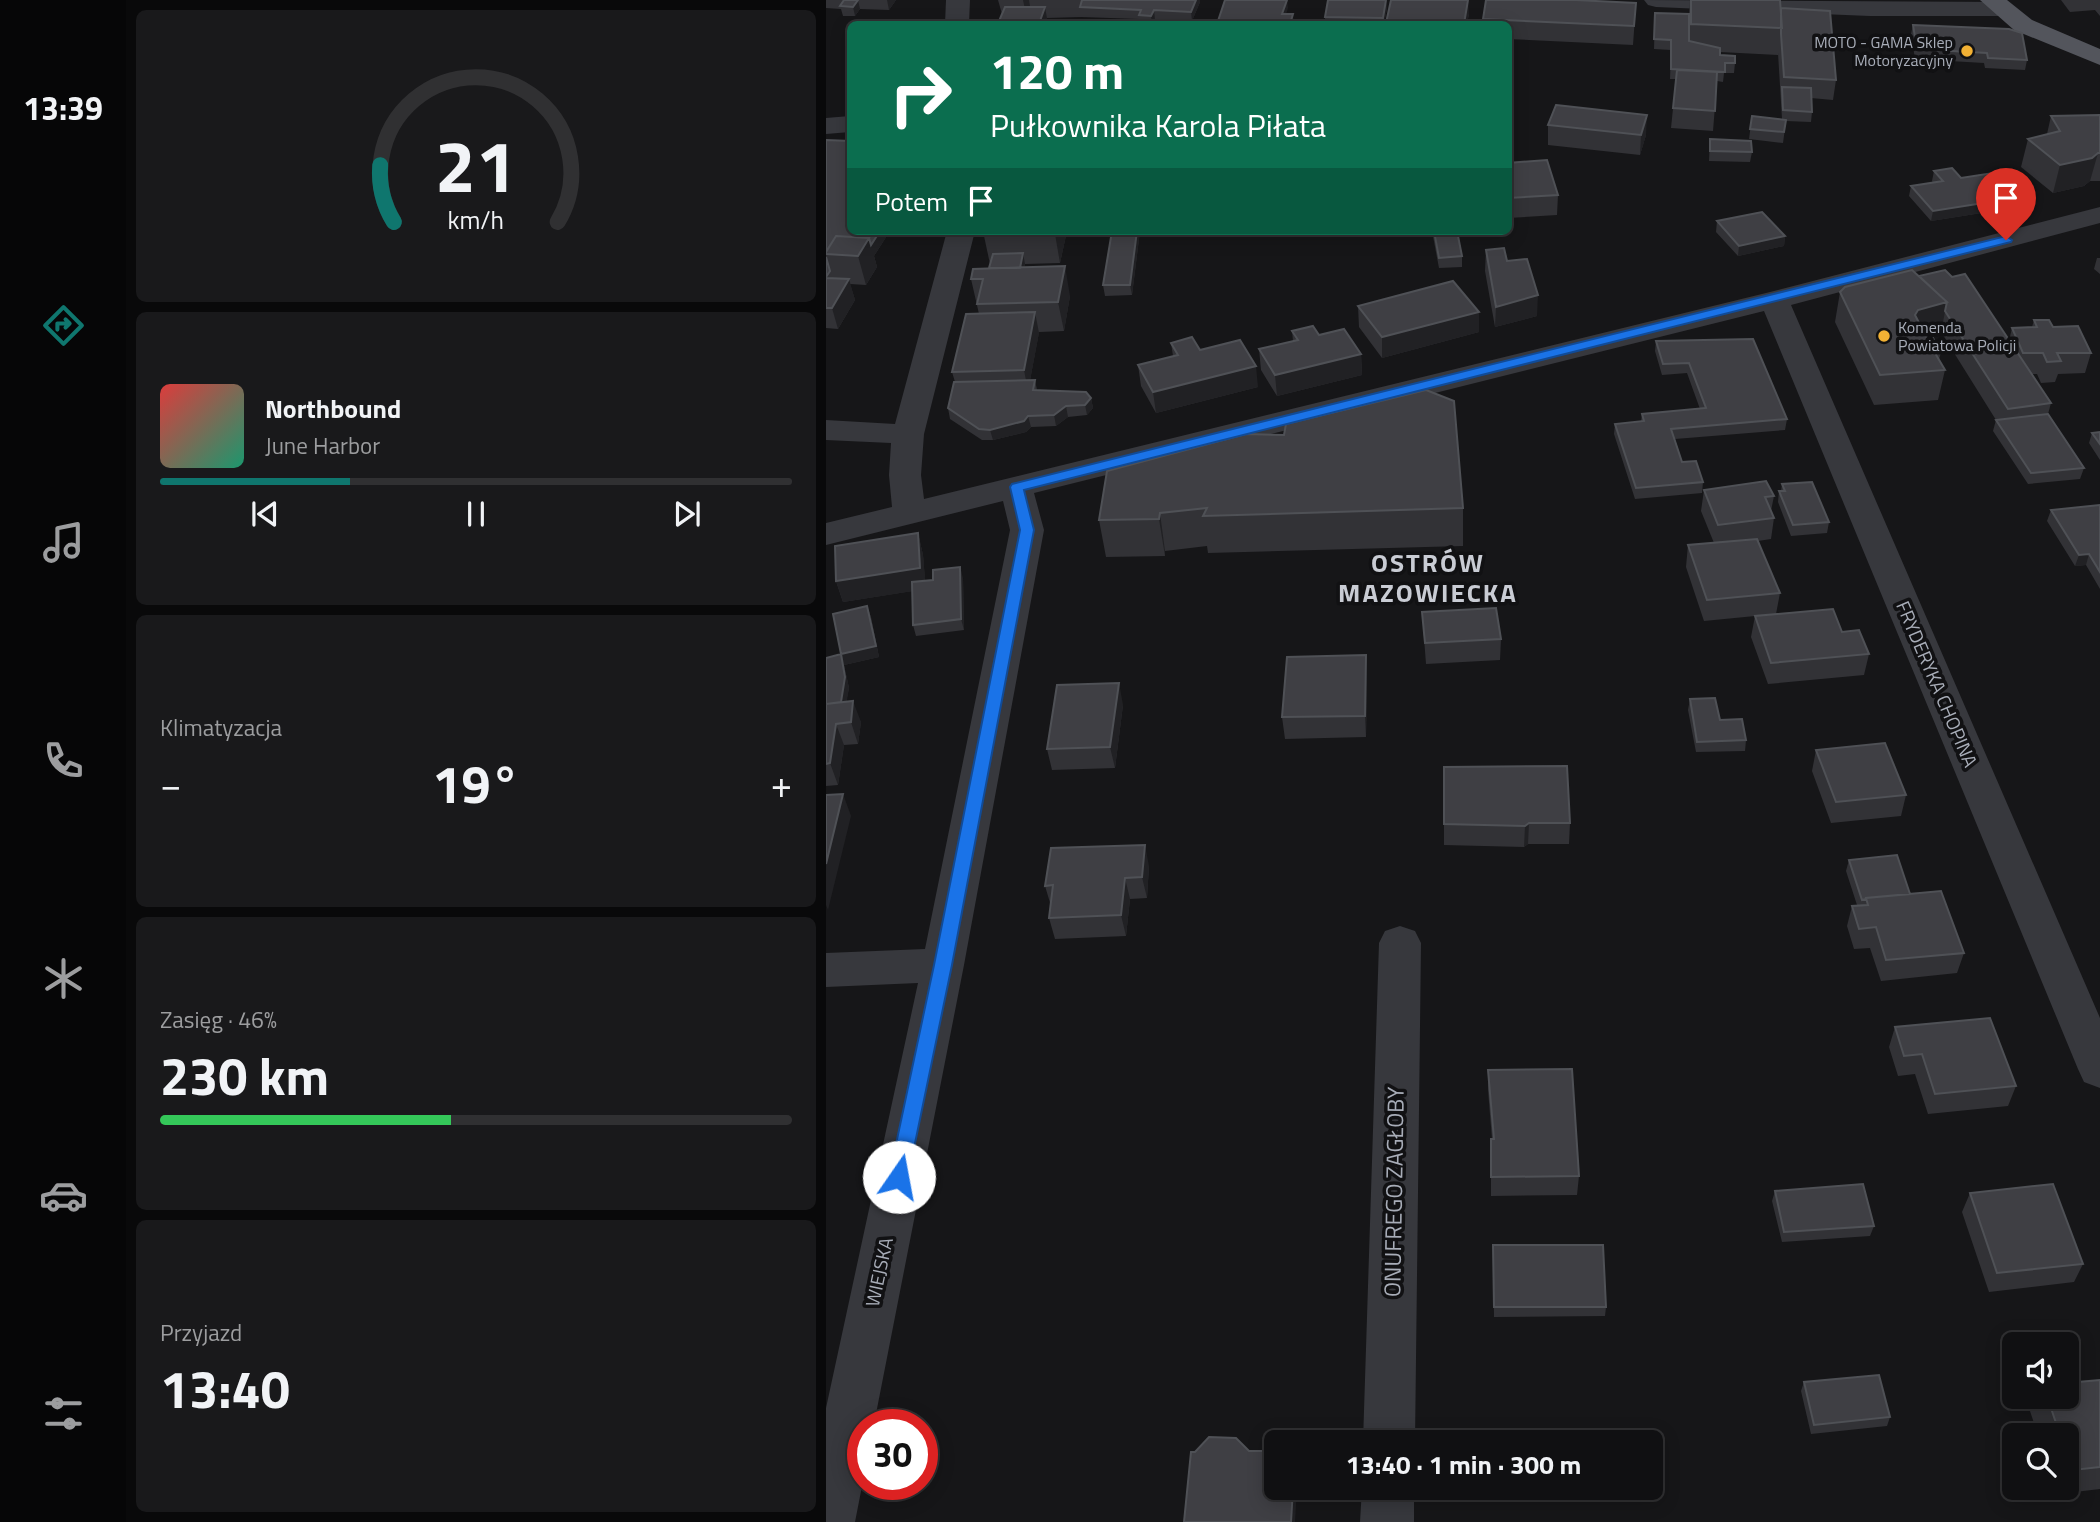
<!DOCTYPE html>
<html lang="pl">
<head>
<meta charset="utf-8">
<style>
  body { margin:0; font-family:"Titillium Web",sans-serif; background:#19191b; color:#f1f3f6; height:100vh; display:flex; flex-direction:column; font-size:26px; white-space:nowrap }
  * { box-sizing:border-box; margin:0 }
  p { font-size:23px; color:#9c9d9f }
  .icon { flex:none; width:38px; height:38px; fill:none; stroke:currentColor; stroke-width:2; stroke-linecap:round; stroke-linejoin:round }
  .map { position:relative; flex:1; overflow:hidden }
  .details { display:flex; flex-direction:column; gap:10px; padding:10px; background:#09090a; width:700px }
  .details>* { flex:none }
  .top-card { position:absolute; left:21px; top:21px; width:665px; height:214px; border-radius:10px; box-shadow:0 4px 18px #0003,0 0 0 2px #303032; background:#0b6e4f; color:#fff; overflow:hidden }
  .fabs { position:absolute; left:1176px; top:1332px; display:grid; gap:14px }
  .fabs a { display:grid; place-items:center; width:77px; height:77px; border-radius:10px; background:#101012; box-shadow:0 4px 18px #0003,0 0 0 2px #303032; font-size:35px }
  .speed { position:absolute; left:21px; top:1409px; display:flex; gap:14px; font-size:35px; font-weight:700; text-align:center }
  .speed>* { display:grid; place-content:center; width:91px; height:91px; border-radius:50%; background:#101012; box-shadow:0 4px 18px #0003,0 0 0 2px #303032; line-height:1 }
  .speed .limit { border:10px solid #d22; background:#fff; color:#111 }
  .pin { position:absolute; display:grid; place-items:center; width:60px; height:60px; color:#fff; margin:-72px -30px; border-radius:50% 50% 50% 0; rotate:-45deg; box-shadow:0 0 7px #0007 }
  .pin .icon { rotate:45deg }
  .me { position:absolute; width:77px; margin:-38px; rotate:12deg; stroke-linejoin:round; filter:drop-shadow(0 0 5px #0008) }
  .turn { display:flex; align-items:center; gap:24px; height:147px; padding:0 28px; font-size:32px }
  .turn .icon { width:91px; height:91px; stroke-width:2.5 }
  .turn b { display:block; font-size:49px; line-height:60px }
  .then { display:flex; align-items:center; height:66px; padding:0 28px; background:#0003; gap:14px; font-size:26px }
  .big { font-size:52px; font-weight:700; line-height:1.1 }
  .details .widget { flex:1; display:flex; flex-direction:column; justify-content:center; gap:10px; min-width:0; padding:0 24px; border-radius:10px; background:#19191b }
  .details .dial { align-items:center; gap:0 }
  .dial svg { height:182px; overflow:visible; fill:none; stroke:#303032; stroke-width:7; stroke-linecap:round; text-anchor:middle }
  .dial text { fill:#f1f3f6; stroke:none }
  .song { display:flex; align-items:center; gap:21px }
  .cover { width:84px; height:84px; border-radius:10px; background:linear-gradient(135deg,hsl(0 70% 55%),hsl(160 70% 35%)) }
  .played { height:7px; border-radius:4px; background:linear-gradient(90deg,#0f766e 30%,#303032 30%) }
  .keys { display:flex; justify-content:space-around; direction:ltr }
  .heat { display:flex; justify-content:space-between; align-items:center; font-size:38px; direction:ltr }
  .charge { height:10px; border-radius:5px; background:linear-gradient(90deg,#34c759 46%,#303032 0) }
  .trip { position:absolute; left:438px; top:1430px; width:399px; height:70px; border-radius:10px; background:#101012; box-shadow:0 4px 18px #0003,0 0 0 2px #303032; font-weight:700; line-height:70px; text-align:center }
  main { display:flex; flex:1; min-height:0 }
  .menu { display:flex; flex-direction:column; width:126px; justify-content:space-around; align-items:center; background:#060607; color:#9c9d9f }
  .menu .icon { width:49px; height:49px }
  .menu .active { color:#0f766e }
  .menu b { font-size:32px; color:#f1f3f6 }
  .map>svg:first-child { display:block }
</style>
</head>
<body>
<main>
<nav class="menu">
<b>13:39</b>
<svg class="icon active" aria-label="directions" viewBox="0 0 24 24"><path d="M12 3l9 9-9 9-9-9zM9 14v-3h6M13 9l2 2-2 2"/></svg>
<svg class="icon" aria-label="music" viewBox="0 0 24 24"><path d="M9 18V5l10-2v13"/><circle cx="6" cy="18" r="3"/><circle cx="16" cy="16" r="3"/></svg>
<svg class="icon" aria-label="phone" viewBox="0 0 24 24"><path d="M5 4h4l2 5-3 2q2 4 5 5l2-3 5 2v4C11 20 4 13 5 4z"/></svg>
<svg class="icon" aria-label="climate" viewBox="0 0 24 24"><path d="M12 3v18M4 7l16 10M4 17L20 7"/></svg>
<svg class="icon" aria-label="car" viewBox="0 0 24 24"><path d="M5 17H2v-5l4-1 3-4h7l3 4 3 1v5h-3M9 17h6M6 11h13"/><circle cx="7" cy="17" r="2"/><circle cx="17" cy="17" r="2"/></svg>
<svg class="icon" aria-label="filters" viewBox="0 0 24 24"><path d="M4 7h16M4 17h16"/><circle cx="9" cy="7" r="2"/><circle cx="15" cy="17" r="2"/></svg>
</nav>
<section class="details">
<div class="widget dial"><svg viewBox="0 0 100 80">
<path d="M14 69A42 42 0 1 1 86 69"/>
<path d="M14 69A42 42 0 0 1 8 44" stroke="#0f766e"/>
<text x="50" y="56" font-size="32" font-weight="700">21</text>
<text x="50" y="72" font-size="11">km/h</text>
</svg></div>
<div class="widget">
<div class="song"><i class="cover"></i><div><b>Northbound</b><p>June Harbor</p></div></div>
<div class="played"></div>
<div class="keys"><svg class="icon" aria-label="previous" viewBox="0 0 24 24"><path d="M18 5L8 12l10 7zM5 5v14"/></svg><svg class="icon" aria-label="pause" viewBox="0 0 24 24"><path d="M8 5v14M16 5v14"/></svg><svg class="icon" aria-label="next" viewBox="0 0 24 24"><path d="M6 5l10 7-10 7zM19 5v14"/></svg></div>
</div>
<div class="widget"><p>Klimatyzacja</p>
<div class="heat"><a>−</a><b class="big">19°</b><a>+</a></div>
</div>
<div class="widget"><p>Zasięg · 46%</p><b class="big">230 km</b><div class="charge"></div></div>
<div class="widget"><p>Przyjazd</p><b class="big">13:40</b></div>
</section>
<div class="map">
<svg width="1274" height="1522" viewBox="0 0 1274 1522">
  <rect width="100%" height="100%" fill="#161618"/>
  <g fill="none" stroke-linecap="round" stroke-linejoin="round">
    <path fill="#37383d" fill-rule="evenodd" d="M120 0H144L143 24H119Z
      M818 0 1174 2 1182 4 1186 9 1182 14 1174 16H1044L830 7 822 5Z
      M24 116V132L0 134V118Z
      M1274 207V223L965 305 1274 1018V1088L1258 1082 1252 1069 938 311 208 493 218 530 138 965 48 1424H37V1481L29 1522H0V1408L92 983 0 987V953L99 949 184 530 177 501 0 545V523L66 507 63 475 65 443 0 440V420L69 424 121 231H149L98 434 95 475 98 499 940 293Z
      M574 926 589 931 595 943 589 1442H537L553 943 559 931Z
      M536 1488H588V1522H534Z"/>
    <path fill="#53555c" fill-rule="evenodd" d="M1154 0H1181L1206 20 1274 49V65L1188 30Z"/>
  </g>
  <path fill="#323236" d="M0 0H70L63 10 34 9 29 16H17L15 9 0 8Z
    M172 0H374V2L366 21 329 20 327 24H314L313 19 255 17 221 18 222 24H174L173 21 176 14Z
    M864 0 955 8 1010 80 1007 100 985 98 986 112 985 122 960 121 957 143 923 139 926 116 956 119 952 53V55L894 52V55L909 63 908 73H898L897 82 891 81 887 131 845 128 850 79H844L845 50 828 49 829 13 863 14Z
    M1235 0H1274V16L1269 10 1244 12Z
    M810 3 807 45 682 39V24H657V19Z
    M561 8 558 24H499V17Z
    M643 14 641 24H560V23Z
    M1087 25 1201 60 1199 70 1159 68 1158 63 1089 59 1085 34Z
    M1274 115V181H1264L1258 186 1227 193 1195 167 1202 139 1221 134 1225 116Z
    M722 125 820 135 814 155 722 145Z
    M884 139 926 152 924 162 883 161Z
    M0 140 24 231H64L48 256 51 267 40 285 24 284 29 300 12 329 0 328Z
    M682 163 732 195 731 215 682 218Z
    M1108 171 1135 178 1187 208 1105 221 1083 196 1085 186 1107 183 1106 181Z
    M891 221 959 236 958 246 912 256 890 232Z
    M159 231H241L234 263 199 264 198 267 244 296 238 331 213 332 204 380H209L211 390 265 398 267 408 261 415 242 417 230 426 205 427 200 432 167 440H156L124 419 122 408 129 382 126 372 153 314 145 279 163 268 164 264 158 236Z
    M286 231H314L306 295 279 296 277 285Z
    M606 231H631L636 256V267L613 268Z
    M660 250 711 316 669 327 659 271Z
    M1271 258H1274V274L1268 269Z
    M1093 276 1183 341 1186 328 1206 327 1208 320 1227 327 1265 353 1259 373 1232 374 1229 382 1215 383 1211 374H1205L1225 403 1222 414 1258 468 1254 479 1202 484 1167 431 1170 420 1115 332 1099 336 1115 352 1113 360 1119 370 1112 400 1048 405 1009 322 1014 292Z
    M532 306 653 312V332L556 358 533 327Z
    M466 331 493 335 535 354 536 375 451 396 435 370 433 349 467 341Z
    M830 341 961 419 959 430 849 439 856 462 877 482 876 493 809 499 788 434 789 424 815 421 816 414 874 409 861 373 836 375 829 351Z
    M345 343 374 350 432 387 330 413 315 386 312 365 347 356Z
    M1274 432V460L1263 443 1266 433Z
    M281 471 637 508V546L382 553 381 546 339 551V556L280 557 273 520Z
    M956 484 1003 522 1001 533 965 536 952 502 953 491H955Z
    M878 490 948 496 945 511 948 518 945 539 932 541 954 593 950 614 1016 632 1043 654 1038 675 942 684 925 637 929 616 878 621 860 567 862 545 888 543 875 511Z
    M1274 505V589L1260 565 1249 566 1221 521 1225 510Z
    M92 533 97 555 99 581 137 578 138 630 90 636 87 625 86 591 17 602 10 581Z
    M41 606 45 617 53 657 18 665 23 688 20 702 35 722 32 744 18 745 12 785 0 786V658L15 654Z
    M596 612 675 639 674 660 600 664Z
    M541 676 540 737 459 739 456 717Z
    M864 699 920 740 919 751 870 752 862 710Z
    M297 705 289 768 226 770 221 749Z
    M990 750 1080 795 1075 816 1005 823 986 771Z
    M618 767 744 823 743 844H702L698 847 618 845Z
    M1023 860 1084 894 1138 953 1131 973 1055 981 1044 948 1028 949 1021 926 1026 906 1031 905 1020 871Z
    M323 866 321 898 304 899 300 936 229 939 223 918 225 906 219 886Z
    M1069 1027 1190 1086 1182 1106 1102 1114 1089 1074 1072 1076 1063 1047Z
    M662 1070 753 1176 751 1195 665 1196V1139H666L662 1090Z
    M949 1191 1048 1226 1044 1236 956 1242 946 1201Z
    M1144 1193 1257 1264 1248 1282 1163 1292 1136 1212Z
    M667 1245 780 1307 779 1316 668 1317Z
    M1274 1380V1489L1232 1494 1230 1488H1241V1435H1212L1204 1411 1211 1396H1241Z
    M978 1382 1064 1417 1061 1426 985 1434 975 1391Z"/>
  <path fill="#212124" d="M32 0 34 9 29 16 27 7Z
    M61 0H70L63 10Z
    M197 0H203L206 19 202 24Z
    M370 0H374V2L366 21 365 12Z
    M461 0 462 8 457 24 456 14Z
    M561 0V8L558 24 557 18Z
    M642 0 643 14 641 24H638Z
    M219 7 222 24H214V21Z
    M328 10 329 20 326 24 325 16Z
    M467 14 468 24H464Z
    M821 115 820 135 814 155 815 135Z
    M1272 153 1264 181 1258 186 1227 193 1234 165Z
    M1189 198 1187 208 1105 221 1107 211Z
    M54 231H64L48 256 51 267 40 285 32 256 43 238Z
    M230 231H241L234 263 229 234Z
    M311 231H314L306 295 304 285Z
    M959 236 958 246 912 256 913 246Z
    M197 253 199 264 193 289 191 279Z
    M239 266 244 296 238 331 232 302Z
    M23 279 29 300 12 329 6 308Z
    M712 295 711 316 669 327 670 307Z
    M1121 302 1115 332 1086 339 1089 315 1092 310Z
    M209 312 213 333 202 391 198 370Z
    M653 312V332L556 358V337Z
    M535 354 536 375 451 396 449 375Z
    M430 366 432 387 330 413 327 392Z
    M265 398 267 408 261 415 259 405Z
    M240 406 242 417 230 426 228 415Z
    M202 416 205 427 200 432 167 440 164 430Z
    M334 513 339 551V556L333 519Z
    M92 533 97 555 100 589 17 602 10 581Z
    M1263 554 1260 565 1249 566 1253 555Z
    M134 567 137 578 138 630 135 619Z
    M41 606 45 617 53 657 18 665 23 688 17 724 13 714 15 654Z
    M540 655 541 676 540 737 539 716Z
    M293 683 297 705 289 768 284 747Z
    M27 701 35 722 32 744 25 722Z
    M10 724 18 745 12 785 4 763Z
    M17 794 25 816 2 910 0 905V864Z
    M703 823 702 844 698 847 699 826Z
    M319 845 323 866 321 898 316 877Z
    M299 878 304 899 300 936 295 915Z
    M467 1488H471L469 1522H465Z"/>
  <path fill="#3f3f44" stroke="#4f5156" stroke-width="2" d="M18 0H32L27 7 14 6Z
    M256 0H370L365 12 328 10 325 16 313 15 315 10 254 7Z
    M399 0H461L456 14H467L464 24H391Z
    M502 0H560L557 18 499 17Z
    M565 0H642L638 24H594L560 23Z
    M660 0H750L810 3 808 26 657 19Z
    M865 0H954L956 28 865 24Z
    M179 7H219L214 21H222L221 24H178L179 21H173Z
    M955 8 1004 11 1010 80 958 77 955 34Z
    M829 13 863 14V41L894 48V55L909 56V63H899V72L845 69V40L828 39Z
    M1087 25 1183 29 1196 33 1201 60 1162 58 1161 53 1091 49Z
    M851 70 891 72 889 111 847 108Z
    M956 87 985 88 986 112 957 110Z
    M730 105 821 115 815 135 722 125Z
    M1274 115V153H1272L1266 158 1234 165 1202 139 1234 131 1225 116Z
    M926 116 960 120 958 132 924 129Z
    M884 139 925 141 926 152 884 151Z
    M0 140 24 141V231H54L45 245 43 238 10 236 0 252Z
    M721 160 732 195 682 198V163Z
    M1126 168 1135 178 1167 173 1189 198 1107 211 1085 186 1117 181 1108 171Z
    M936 212 959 236 913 246 891 221Z
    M159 231H230L229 234 158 236Z
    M286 231H311L304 285H277Z
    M608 231H631L636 256 613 258Z
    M10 236 43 238 32 256 0 254V252Z
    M678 248 681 261 701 259 712 295 670 307 660 250Z
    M197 253 194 268H163L167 254Z
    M0 257 4 271 0 277Z
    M239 266 232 302 151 304 157 279H145L147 269Z
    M1086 270 1121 302 1092 310 1089 315 1101 338H1107L1115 352 1109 353 1119 370 1054 375 1014 292 1019 287Z
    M1119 270 1126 277 1139 274 1225 403 1182 409 1119 311 1121 302 1093 276Z
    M0 278 23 279 6 308H0Z
    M627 281 653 312 556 337 532 306Z
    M209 312 198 370 126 372 140 314Z
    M1208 320H1223L1227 327 1252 326 1265 353H1231L1235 361 1221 362 1217 353H1197L1186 328 1211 327Z
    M487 326 493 335 518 329 535 354 449 375 433 349 472 340 466 331Z
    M366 337 374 350 414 340 430 366 327 392 312 365 352 355 345 343Z
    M927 339 961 419 845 429 856 462 870 461 877 482 810 488 789 424 818 421 816 414 880 408 863 363 837 364 830 341Z
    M209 380 207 390 260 392 265 398 259 405 240 406 228 415 202 416 198 421 164 430 153 429 122 408 128 382Z
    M600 390 628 401 637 508 377 516 381 508 334 513 333 519 273 520 281 471 420 434 458 435 460 424Z
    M1222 414 1258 468 1205 473 1170 420Z
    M1274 432V444L1266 433Z
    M940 481 948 496 939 497 948 518 892 525 878 490Z
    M986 482 1003 522 967 525 953 491H959L956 484Z
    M1274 505V572L1263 554 1253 555 1225 510Z
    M92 533 94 568 10 581 9 546Z
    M931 539 954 593 881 600 862 545Z
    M134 567 135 619 87 625 86 582 107 580V570Z
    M41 606 50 646 15 654 7 614Z
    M670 608 675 639 599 643 596 612Z
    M1007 609 1016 632 1033 630 1043 654 945 663 929 616Z
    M15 654 19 677 15 702 0 704V658Z
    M540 655 539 716 456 717 461 657Z
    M293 683 284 747 221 749 231 685Z
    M889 698 894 720 916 719 920 740 871 742 864 699Z
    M27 701 25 722 10 724 4 763 0 764V704Z
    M1059 743 1080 795 1010 802 990 750Z
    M741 766 744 823H703L699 826 618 824V767Z
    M17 794 0 864V795Z
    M319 845 316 877 299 878 295 915 223 918 227 885 219 886 225 848Z
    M1071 855 1084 894 1040 898V899L1036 900 1023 860Z
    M1115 891 1138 953 1060 960 1050 927 1033 929 1026 906 1042 905 1040 898Z
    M1164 1018 1190 1086 1109 1094 1096 1054 1078 1056 1069 1027Z
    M746 1069 753 1176 665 1177V1139H668L662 1070Z
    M1037 1184 1048 1226 958 1232 949 1191Z
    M1227 1184 1257 1264 1171 1273 1144 1193Z
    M667 1245H777L780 1307H668Z
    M1053 1375 1064 1417 988 1425 978 1382Z
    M1274 1380V1467L1247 1470 1241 1453V1435H1234L1221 1396H1241V1383Z
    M383 1437 410 1438 423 1451H450V1488H467L465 1522H358L365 1452H369Z"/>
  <path fill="#1a73e8" stroke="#114b97" stroke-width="2" d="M1180 236 1186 240 1185 242 198 490 208 530 126 965 82 1177 80 1183 73 1186 66 1183 63 1177 108 965 194 530 184 487 186 484Z"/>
  <g fill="#f2b134" stroke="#111113" stroke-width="2.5">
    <circle cx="1141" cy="51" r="7"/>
    <circle cx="1058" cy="336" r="7"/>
  </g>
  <g text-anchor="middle" stroke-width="7" stroke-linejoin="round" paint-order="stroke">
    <g font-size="16" fill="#a8adb8" stroke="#111113" text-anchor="end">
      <text x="1127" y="48">MOTO - GAMA Sklep<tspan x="1127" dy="18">Motoryzacyjny</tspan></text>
      <text x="1072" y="333" text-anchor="start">Komenda<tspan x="1072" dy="18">Powiatowa Policji</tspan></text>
    </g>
    <g font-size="19" fill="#a8adb8" stroke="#111113">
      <text transform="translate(1111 684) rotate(67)" y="7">FRYDERYKA CHOPINA</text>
      <text transform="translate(53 1272) rotate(-78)" y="7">WIEJSKA</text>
    </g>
    <g font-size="23" fill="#a8adb8" stroke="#111113">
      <text transform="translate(568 1192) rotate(-89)" y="8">ONUFREGO ZAGŁOBY</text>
    </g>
    <g font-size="26" font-weight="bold" letter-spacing="2" fill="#c9ccd4" stroke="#111113">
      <text x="602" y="572">OSTRÓW<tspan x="602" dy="30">MAZOWIECKA</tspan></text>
    </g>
  </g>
</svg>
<div class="fabs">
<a><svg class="icon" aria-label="sound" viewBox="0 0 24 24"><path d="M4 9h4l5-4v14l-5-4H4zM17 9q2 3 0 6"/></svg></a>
<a><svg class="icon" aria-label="search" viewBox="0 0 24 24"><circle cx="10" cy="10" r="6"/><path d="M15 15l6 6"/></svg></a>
</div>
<div class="speed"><div class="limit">30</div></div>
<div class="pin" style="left:1180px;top:240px;background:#d93025"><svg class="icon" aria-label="arrive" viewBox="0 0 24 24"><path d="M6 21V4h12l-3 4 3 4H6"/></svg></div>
<svg class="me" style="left:73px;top:1177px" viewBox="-20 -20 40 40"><circle r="19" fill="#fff"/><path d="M0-13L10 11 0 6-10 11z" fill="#1a73e8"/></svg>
<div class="trip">13:40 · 1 min · 300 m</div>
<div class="top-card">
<div class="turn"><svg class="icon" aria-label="right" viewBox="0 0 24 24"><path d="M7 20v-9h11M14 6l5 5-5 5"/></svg><div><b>120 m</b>Pułkownika Karola Piłata</div></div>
<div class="then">Potem<svg class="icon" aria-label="arrive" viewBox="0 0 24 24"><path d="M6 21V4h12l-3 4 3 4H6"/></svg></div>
</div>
</div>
</main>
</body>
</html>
